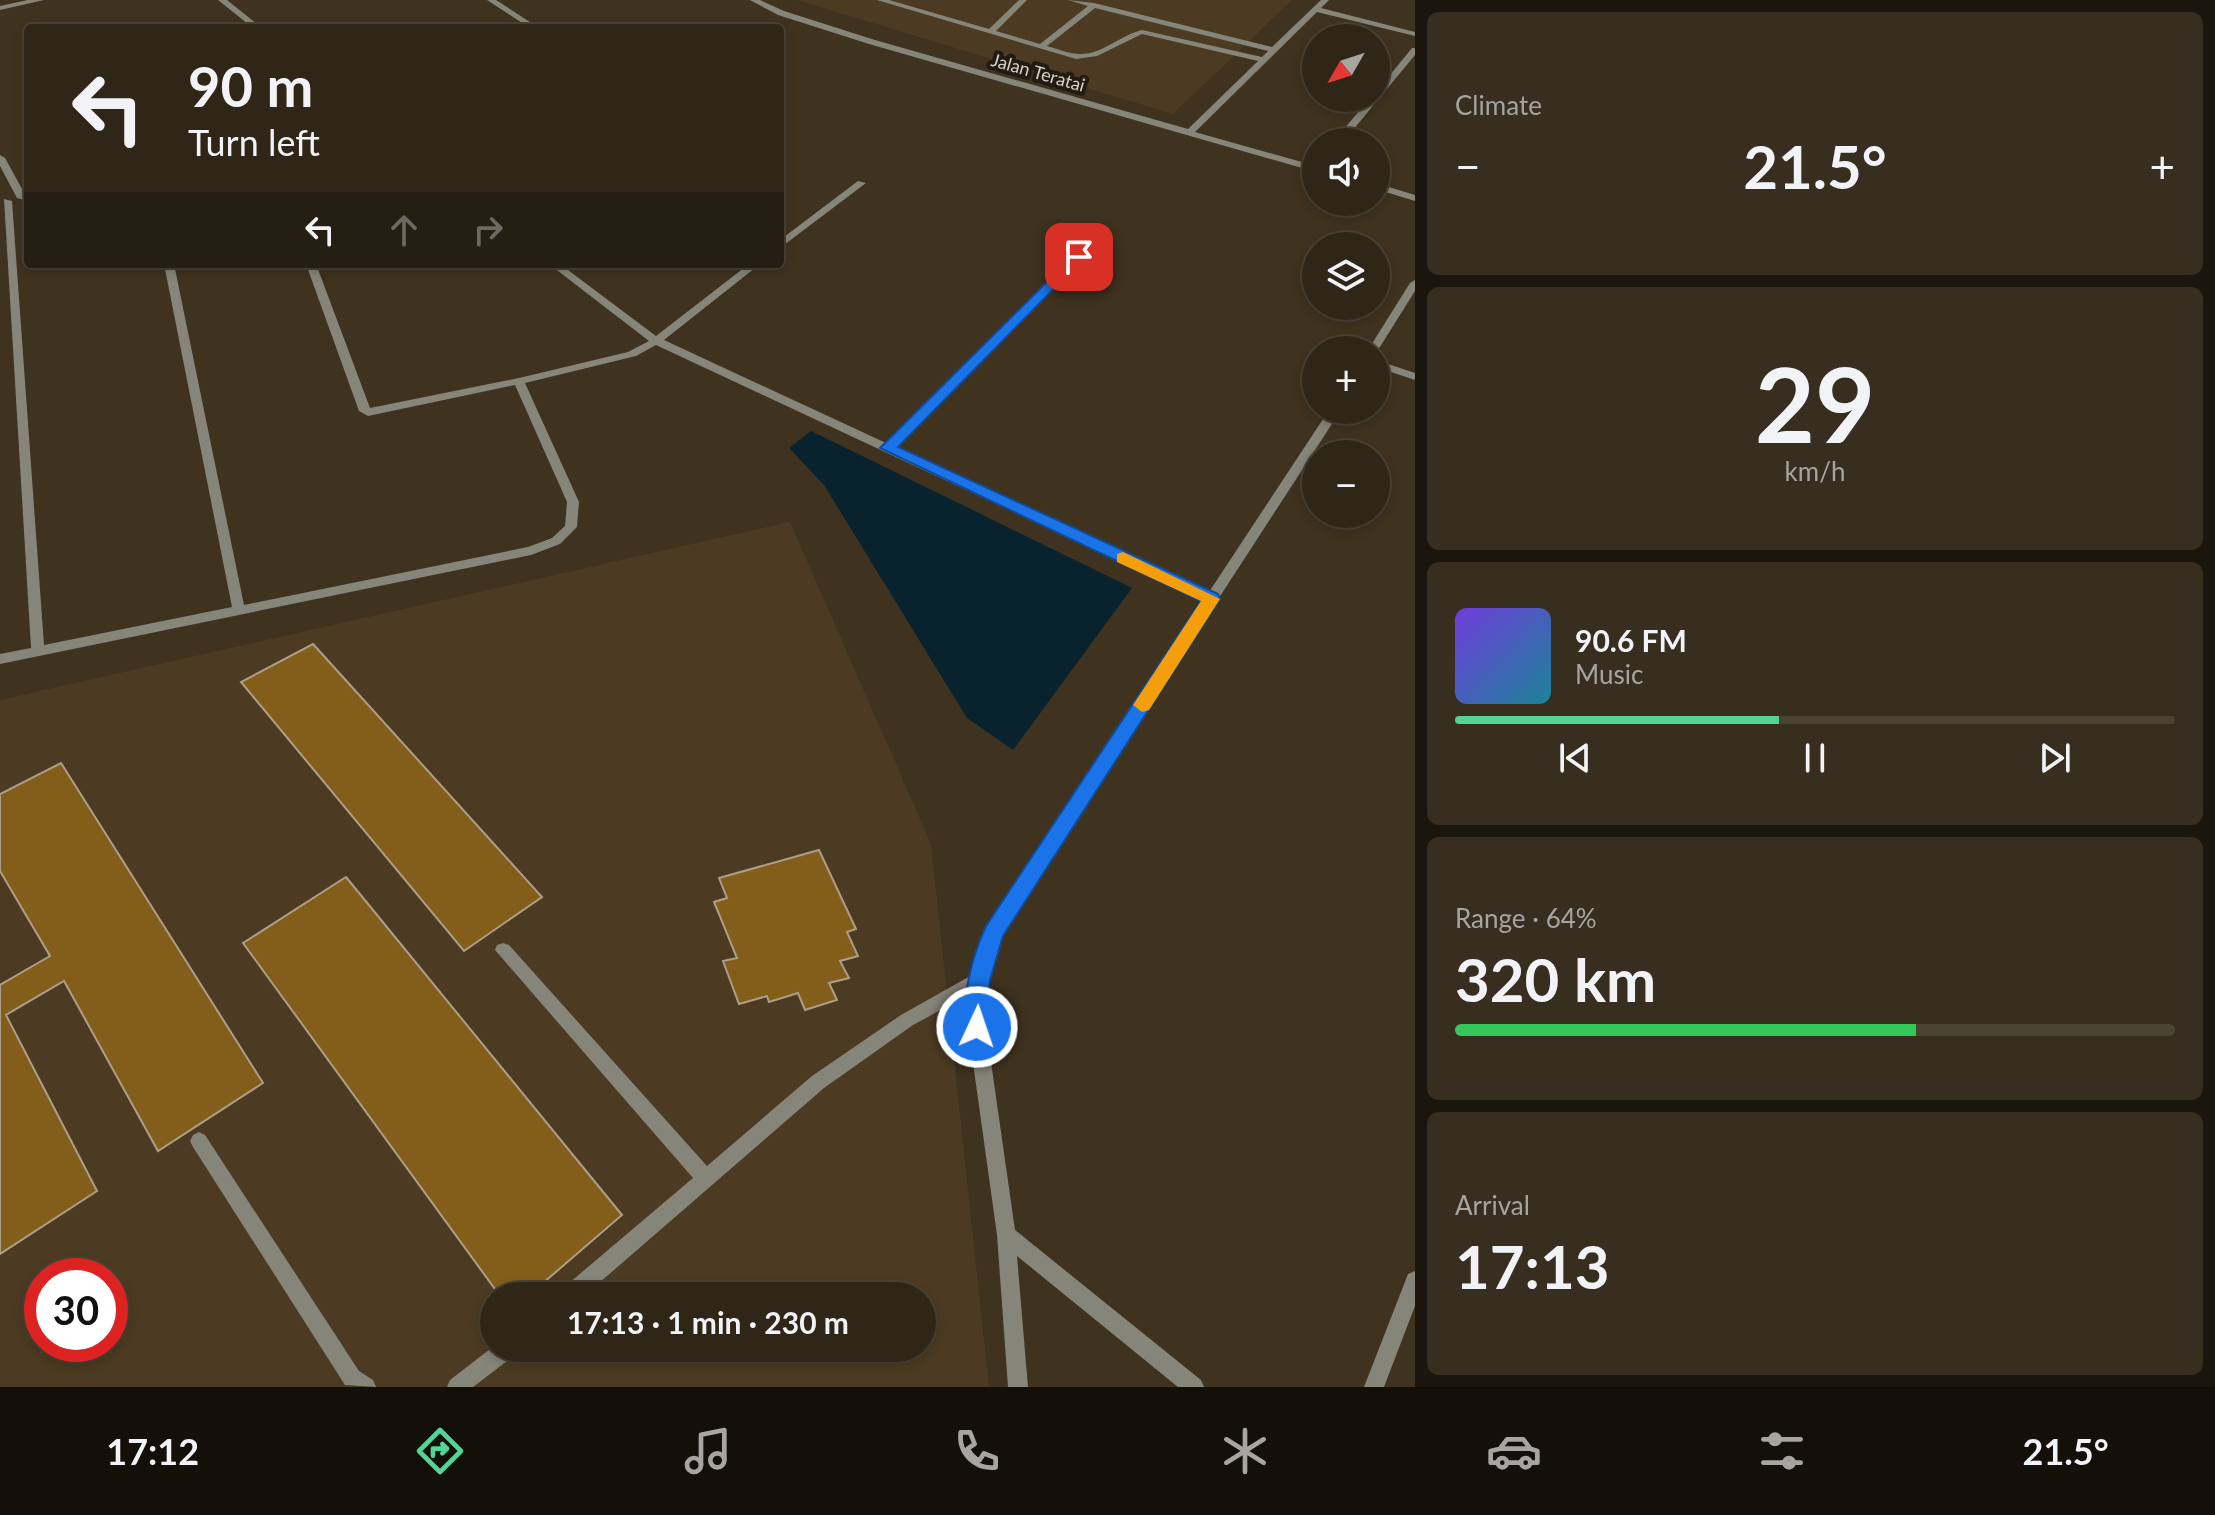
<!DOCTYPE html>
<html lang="en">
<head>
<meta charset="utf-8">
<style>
  body { margin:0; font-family:Lato,sans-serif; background:#372e20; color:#f1f3f6; height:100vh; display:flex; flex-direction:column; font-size:30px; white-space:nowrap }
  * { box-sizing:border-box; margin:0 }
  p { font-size:26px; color:#a7a5a1 }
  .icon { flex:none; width:44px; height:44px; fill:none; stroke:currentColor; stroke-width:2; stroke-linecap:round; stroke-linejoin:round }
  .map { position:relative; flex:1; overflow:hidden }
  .sheet { display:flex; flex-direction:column; gap:12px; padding:12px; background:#1a150d; width:800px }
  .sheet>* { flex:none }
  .guide { position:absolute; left:24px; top:24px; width:760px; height:244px; border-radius:8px; box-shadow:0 4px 12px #0003,0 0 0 2px #4a4336; background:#2f2617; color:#f1f3f6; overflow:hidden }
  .needle { width:52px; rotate:231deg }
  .tools { position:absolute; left:1302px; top:24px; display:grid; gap:16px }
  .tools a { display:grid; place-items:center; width:88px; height:88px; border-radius:50%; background:#2f2617; box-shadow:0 4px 12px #0003,0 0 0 2px #4a4336; font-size:40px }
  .speed { position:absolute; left:24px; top:1258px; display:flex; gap:16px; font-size:40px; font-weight:700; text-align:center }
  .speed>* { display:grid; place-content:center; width:104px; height:104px; border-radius:50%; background:#2f2617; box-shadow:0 4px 12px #0003,0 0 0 2px #4a4336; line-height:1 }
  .speed .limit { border:12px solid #d22; background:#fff; color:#111 }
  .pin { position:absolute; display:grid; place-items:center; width:68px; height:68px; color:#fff; margin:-34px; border-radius:16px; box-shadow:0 4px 12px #0006 }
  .me { position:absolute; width:88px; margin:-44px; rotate:3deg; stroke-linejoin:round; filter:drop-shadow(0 0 6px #0008) }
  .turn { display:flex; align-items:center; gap:28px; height:168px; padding:0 32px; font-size:36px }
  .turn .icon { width:104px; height:104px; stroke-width:2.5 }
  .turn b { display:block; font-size:56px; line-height:68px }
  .lanes { display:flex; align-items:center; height:76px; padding:0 32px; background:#0003; justify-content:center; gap:40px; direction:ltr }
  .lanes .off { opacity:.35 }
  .big { font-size:60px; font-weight:700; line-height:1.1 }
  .sheet .tile { flex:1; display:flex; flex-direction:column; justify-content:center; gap:12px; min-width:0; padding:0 28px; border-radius:12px; background:#372e20 }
  .sheet .dial { align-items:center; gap:0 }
  .dial b { font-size:104px; line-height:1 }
  .song { display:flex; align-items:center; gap:24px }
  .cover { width:96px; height:96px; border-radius:12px; background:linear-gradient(135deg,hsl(260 70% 55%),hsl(190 70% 35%)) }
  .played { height:8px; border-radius:4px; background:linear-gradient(90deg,#52d397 45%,#4a4336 45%) }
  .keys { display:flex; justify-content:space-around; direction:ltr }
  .heat { display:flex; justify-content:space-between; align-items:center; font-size:44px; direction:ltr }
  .charge { height:12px; border-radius:6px; background:linear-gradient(90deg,#34c759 64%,#4a4336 0) }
  .trip { position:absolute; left:480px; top:1282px; width:456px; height:80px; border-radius:40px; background:#2f2617; box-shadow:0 4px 12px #0003,0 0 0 2px #4a4336; font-weight:700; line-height:80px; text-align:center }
  .dock { display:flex; height:128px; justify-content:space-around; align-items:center; background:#130f09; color:#a7a5a1 }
  .dock .icon { width:56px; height:56px }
  .dock .selected { color:#52d397 }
  .dock b { font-size:36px; color:#f1f3f6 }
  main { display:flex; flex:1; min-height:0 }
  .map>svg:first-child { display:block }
</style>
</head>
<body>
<main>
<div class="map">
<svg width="1415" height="1387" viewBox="0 0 1415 1387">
  <rect width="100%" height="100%" fill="#3f321f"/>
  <path fill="#4c3b22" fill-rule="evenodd" d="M797 0H1292L1173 114Z
    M790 522 931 844 989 1387H0V700ZM42 1276H110V1344H42ZM494 1296H922V1348H494Z"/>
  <path fill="#09232e" d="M811 431 1132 588 1013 750 967 718 824 485 789 448Z"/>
  <path fill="#835e1b" stroke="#ad9e88" stroke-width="2" d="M313 644 542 897 464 951 241 682Z
    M61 763 263 1083 158 1151 64 981 6 1015 97 1191 0 1254V985L50 956 0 871V794Z
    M819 850 856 929 847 932 858 956 840 961 849 978 829 983 837 1000 805 1010 798 993 769 1002 767 996 739 1004 723 961 737 958 714 902 727 898 719 878Z
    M346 877 622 1215 528 1296H500L243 943Z"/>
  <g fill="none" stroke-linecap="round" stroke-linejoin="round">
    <path fill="#85857a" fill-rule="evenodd" d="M28 0H44L0 10V6Z
      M218 0H227L262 28H253Z
      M487 0H496L539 28H530Z
      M750 0H760L784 11 875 40 1188 129 1258 61 1142 34 1097 56 1076 59 877 0H889L989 29 1019 0H1027L996 31 1040 44 1088 6 1068 0 1094 3 1272 47 1321 0H1329L1321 8 1415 32V36L1317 12 1195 132 1316 166V172L869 44 778 15ZM1095 8 1268 51 1262 57 1142 30C1121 35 1101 55 1080 54 1069 54 1058 49 1047 46Z
      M1412 48H1415V55L1343 142H1333L1370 98H1376V92Z
      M0 155 5 158 27 198 25 200 17 198 0 166Z
      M858 181 866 183 780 248V240Z
      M1376 183 1415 195V201L1376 189Z
      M4 199 12 201 44 645 232 607 164 264H174L244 605 528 547 552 538 565 526 567 502 515 385 368 416 359 411 306 264H316L370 408 519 378 628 352 649 341 549 264H560L656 336 749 264H760L664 340 886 443 1075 255H1083V259L895 447 1209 592 1329 410H1341L1000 935 987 980 986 1027 1015 1230 1201 1380 1204 1387H1178L1017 1256 1028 1387H1008L997 1235 968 1027 970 994 913 1025 824 1088 584 1296H559L562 1289 693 1178 495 950 497 945 503 943 509 945 707 1166 812 1076 901 1015 972 975 987 928 1204 601 656 345 636 356 525 383 579 502 577 527 560 544 531 555 0 664V654L31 648Z
      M1415 280V291L1378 350 1376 353V350H1368L1410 283Z
      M1376 360 1415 373V380L1376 367Z
      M199 1132 205 1135 359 1371 373 1380 376 1387 345 1385 193 1147 190 1141 193 1135Z
      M1415 1271V1306L1384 1387H1364L1408 1274Z
      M494 1346V1348H518L515 1355 473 1387H447L450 1380Z"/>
  </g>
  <path fill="#1a73e8" stroke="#114b97" stroke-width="2" d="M1074 255 1085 257 898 447 1218 594 1220 599 1003 936 990 980 984 1034 977 1037 969 1034C957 1008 974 951 986 926L1201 601 880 448Z"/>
  <path fill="#f59e0b" d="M1123 552 1220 599 1149 710 1142 712 1133 705 1201 601 1117 562V554Z"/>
  <g text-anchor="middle" stroke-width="8" stroke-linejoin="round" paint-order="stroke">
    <g font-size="18" fill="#d8d0c5" stroke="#211b13">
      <text transform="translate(1038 73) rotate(16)" y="6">Jalan Teratai</text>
    </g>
  </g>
</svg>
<div class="tools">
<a><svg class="needle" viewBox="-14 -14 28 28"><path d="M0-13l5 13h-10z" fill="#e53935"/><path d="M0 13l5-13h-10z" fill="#a7a5a1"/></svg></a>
<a><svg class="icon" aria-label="sound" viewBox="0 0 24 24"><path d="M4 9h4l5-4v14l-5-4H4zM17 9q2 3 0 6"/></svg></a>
<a><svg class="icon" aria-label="layers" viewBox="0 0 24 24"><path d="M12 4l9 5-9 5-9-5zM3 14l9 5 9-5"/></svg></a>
<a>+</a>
<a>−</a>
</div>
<div class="speed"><div class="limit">30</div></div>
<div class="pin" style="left:1079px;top:257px;background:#d93025"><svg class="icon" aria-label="arrive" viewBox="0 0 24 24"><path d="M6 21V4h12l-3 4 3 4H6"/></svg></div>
<svg class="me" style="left:977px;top:1027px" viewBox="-20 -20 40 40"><circle r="17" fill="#1a73e8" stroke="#fff" stroke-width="3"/><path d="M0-11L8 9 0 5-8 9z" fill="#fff"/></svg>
<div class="trip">17:13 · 1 min · 230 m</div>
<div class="guide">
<div class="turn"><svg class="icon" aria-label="left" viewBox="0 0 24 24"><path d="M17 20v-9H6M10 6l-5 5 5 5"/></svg><div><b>90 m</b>Turn left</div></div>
<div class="lanes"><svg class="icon" aria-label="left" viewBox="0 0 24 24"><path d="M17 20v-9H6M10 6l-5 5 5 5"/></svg><svg class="icon off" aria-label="ahead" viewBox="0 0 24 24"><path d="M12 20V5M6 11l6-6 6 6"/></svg><svg class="icon off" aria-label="right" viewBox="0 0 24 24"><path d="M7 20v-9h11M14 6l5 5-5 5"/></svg></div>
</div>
</div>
<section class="sheet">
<div class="tile"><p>Climate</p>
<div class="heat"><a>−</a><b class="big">21.5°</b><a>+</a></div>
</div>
<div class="tile dial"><b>29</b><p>km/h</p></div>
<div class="tile">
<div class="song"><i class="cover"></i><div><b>90.6 FM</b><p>Music</p></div></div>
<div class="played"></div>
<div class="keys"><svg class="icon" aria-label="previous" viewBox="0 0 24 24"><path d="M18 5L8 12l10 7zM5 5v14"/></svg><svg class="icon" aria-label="pause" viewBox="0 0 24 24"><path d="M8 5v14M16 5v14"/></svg><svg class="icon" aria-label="next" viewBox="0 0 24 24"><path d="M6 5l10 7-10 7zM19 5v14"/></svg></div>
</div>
<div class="tile"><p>Range · 64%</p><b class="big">320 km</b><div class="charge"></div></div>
<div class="tile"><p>Arrival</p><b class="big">17:13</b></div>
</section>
</main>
<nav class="dock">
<b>17:12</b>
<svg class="icon selected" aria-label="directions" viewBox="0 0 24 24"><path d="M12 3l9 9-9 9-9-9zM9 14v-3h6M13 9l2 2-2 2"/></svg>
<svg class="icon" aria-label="music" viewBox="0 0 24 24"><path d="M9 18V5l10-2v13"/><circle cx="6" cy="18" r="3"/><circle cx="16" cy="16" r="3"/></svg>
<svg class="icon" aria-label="phone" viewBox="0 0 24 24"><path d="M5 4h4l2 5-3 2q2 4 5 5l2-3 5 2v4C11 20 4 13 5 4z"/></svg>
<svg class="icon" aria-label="climate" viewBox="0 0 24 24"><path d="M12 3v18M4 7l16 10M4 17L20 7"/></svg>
<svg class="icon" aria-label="car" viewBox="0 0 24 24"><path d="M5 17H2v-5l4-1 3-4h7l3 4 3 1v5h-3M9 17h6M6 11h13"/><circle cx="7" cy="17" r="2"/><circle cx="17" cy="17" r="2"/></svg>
<svg class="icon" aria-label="filters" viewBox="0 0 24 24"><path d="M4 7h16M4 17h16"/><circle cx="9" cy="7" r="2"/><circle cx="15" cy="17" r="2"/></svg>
<b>21.5°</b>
</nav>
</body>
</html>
